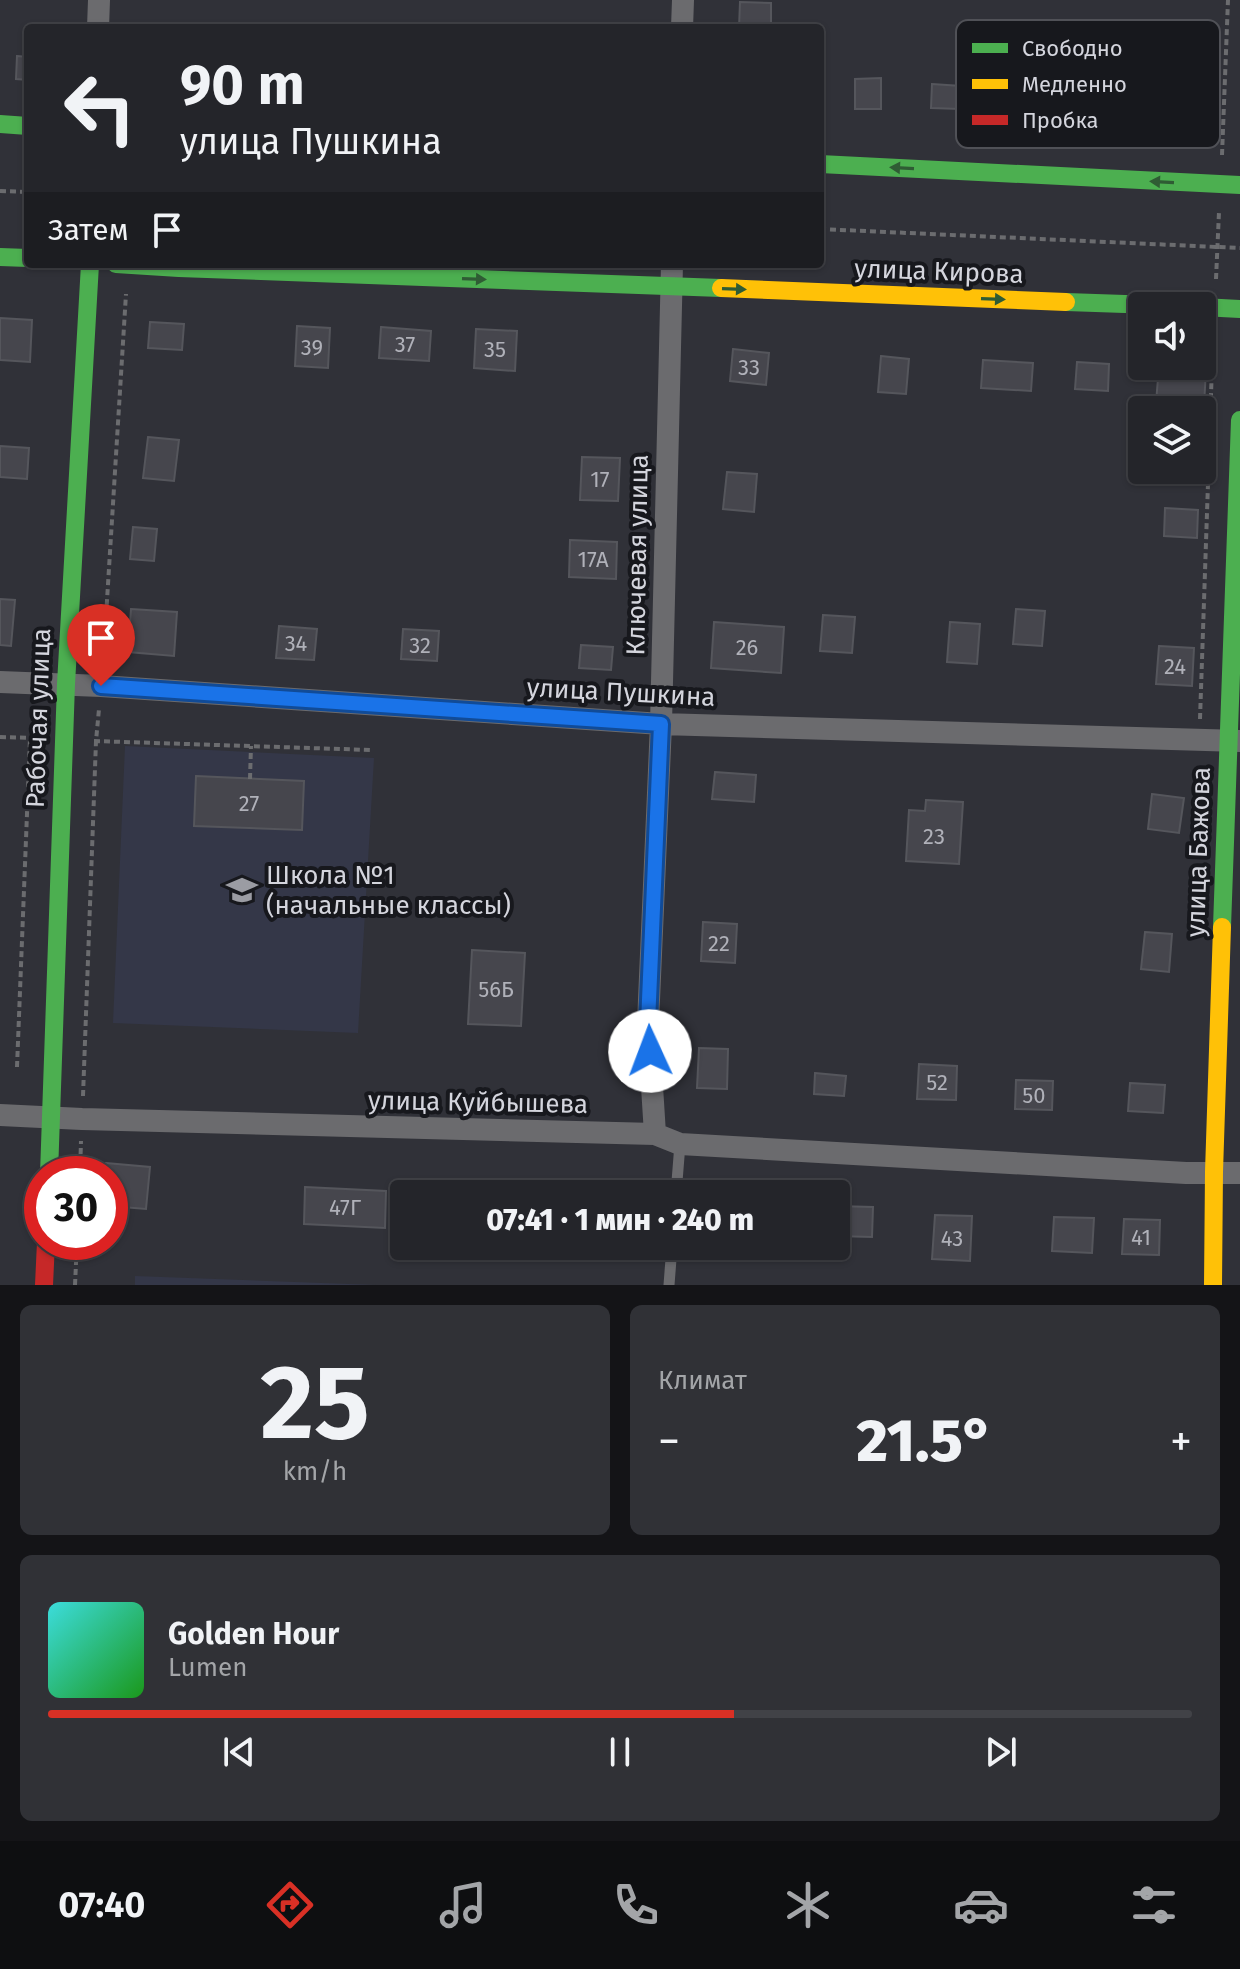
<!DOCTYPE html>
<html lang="ru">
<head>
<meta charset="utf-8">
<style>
  body { margin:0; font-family:"Fira Sans",sans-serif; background:#303136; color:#f1f3f6; height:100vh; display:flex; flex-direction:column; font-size:30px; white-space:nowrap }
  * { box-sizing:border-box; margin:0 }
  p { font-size:26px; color:#a3a5a8 }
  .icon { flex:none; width:44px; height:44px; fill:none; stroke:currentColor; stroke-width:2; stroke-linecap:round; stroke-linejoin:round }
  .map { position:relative; height:1285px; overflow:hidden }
  .panel { display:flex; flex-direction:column; gap:20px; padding:20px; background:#141417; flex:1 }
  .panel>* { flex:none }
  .hud { position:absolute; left:24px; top:24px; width:800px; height:244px; border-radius:8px; box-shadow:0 2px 6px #0004,0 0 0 2px #414247; background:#24252a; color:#f1f3f6; overflow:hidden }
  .controls { position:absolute; left:1128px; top:292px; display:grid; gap:16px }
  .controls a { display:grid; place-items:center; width:88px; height:88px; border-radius:8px; background:#24252a; box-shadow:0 2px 6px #0004,0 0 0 2px #414247; font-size:40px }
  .speed { position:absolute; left:24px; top:1156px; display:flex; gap:16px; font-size:40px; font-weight:700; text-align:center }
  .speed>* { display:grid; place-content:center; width:104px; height:104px; border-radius:50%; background:#24252a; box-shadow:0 2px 6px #0004,0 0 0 2px #414247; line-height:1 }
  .speed .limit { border:12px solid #d22; background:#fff; color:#111 }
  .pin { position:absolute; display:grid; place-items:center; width:68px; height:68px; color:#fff; margin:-82px -34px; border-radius:50% 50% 50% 0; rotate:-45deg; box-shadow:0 0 8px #0007 }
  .pin .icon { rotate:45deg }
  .me { position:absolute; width:88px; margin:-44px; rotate:358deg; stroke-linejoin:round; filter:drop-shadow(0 0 6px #0008) }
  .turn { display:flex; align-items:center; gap:28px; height:168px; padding:0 24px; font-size:36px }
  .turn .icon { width:104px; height:104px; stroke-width:2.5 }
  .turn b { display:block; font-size:56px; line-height:68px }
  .then { display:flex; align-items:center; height:76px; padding:0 24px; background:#0003; gap:16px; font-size:30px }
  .big { font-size:60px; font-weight:800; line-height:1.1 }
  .panel .widget { flex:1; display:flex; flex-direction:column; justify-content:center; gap:12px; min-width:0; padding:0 28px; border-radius:12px; background:#303136 }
  .panel .dial { align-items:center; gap:0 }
  .dial b { font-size:104px; line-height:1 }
  .song { display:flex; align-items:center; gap:24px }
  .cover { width:96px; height:96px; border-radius:12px; background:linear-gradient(135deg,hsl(180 70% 55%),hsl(120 70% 35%)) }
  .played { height:8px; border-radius:4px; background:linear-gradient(90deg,#d93025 60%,#414247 60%) }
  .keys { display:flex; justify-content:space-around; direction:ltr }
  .heat { display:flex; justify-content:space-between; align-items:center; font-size:44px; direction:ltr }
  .panel .tiles { flex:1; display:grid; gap:20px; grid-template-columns:1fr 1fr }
  .widget:last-child { grid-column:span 2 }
  .trip { position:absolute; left:390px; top:1180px; width:460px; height:80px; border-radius:8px; background:#24252a; box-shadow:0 2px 6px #0004,0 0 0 2px #414247; font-weight:800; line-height:80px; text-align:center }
  .menu { display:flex; height:128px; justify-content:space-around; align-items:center; background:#0e0f11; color:#a3a5a8 }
  .menu .icon { width:56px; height:56px }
  .menu .active { color:#d93025 }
  .menu b { font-size:36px; color:#f1f3f6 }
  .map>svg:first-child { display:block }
</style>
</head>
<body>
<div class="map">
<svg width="1240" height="1285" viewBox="0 0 1240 1285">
  <rect width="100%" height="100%" fill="#303138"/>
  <path fill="#343748" d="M125 746 374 758 358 1033 113 1023Z
    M135 1276 376 1285H135Z"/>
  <path fill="#46464d" stroke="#55565c" stroke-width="2" d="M740 2 771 3V28H739Z
    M17 56 28 57V80L16 79Z
    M881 78V109H855V79Z
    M932 84 961 86 960 109 931 108Z
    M0 318 32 320 30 362 0 360Z
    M150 322 184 324 182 350 148 348Z
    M297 326 330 328 328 368 295 366Z
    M381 327 431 331 429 361 379 358Z
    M476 329 517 331 515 371 474 368Z
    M733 349 769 353 766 385 730 381Z
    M881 356 909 359 906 394 878 392Z
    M983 360 1033 363 1031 391 981 388Z
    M1077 362 1109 364 1108 391 1075 389Z
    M1159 366 1206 369 1204 406 1156 403Z
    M148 437 179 440 174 481 143 478Z
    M0 446 29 448 27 479 0 477Z
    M582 457 620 458 618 501 580 500Z
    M727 472 757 474 754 512 723 509Z
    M1165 508 1198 510 1197 538 1164 536Z
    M133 527 157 529 154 561 130 559Z
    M570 540 617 542 616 579 569 577Z
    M0 599 15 600 11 646 0 645Z
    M131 609 177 612 174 656 128 652Z
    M1016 609 1045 611 1042 646 1013 644Z
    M823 615 855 617 852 653 820 651Z
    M714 622 784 627 781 673 711 668Z
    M950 622 980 624 977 664 947 662Z
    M279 626 317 629 314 660 276 658Z
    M403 629 439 631 437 661 401 659Z
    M581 645 613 647 611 670 579 668Z
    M1159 646 1194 648 1192 686 1156 684Z
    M715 772 756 775 754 802 712 799Z
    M196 776 304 781 302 830 194 826Z
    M1152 794 1184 798 1179 833 1148 829Z
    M926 800 963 802 959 864 906 861 909 810 925 811Z
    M703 922 737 924 735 963 701 961Z
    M1145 932 1172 934 1169 972 1141 969Z
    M472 950 525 953 521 1026 468 1024Z
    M699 1048 728 1049 727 1089 697 1088Z
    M919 1064 957 1066 956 1100 917 1099Z
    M815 1073 846 1076 844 1096 814 1094Z
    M1016 1080 1053 1081 1052 1110 1015 1109Z
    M1130 1083 1165 1085 1163 1113 1128 1111Z
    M106 1163 150 1167 146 1209 110 1206V1174H105Z
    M305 1187 386 1191 385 1228 304 1224Z
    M836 1206 873 1207 872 1237 836 1236Z
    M935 1215 972 1216 970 1261 932 1259Z
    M1054 1217 1094 1218 1092 1253 1052 1251Z
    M1124 1219 1160 1220 1159 1255 1122 1254Z"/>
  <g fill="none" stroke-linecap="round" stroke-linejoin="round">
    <path stroke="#6b6c6f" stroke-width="4" stroke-dasharray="6 4" stroke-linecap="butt" d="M1222 155 1228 0
      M0 191 28 192
      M820 229 1240 248
      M1216 279 1219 212
      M103 665 126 294
      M1200 719 1213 336
      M0 737 37 738
      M94 741 371 750
      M250 779 251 746
      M1196 843 1198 764
      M17 1067 30 738
      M83 1096 96 741 99 709
      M80 1174 81 1141
      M75 1285 77 1242"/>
    <path stroke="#6b6b6e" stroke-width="11" d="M676 1194 680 1144
      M669 1285 672 1246"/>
    <path stroke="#6b6b6e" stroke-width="22" d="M98 28 99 0
      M682 28 683 0
      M0 682 101 686 661 724 1240 741
      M0 1115 82 1119 655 1134 680 1144 1186 1173H1240
      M655 1134 648 1023 661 724 672 264"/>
    <path stroke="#4caf50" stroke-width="18" d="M0 124 28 126
      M820 164 1240 185
      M0 257 28 258
      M116 264 179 268 721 288
      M1066 302 1184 306
      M1202 307 1240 309
      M1222 927 1240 420
      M49 1174 66 684 90 264"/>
    <path stroke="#ffc107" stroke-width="18" d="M721 288 1066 302
      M1213 1285 1214 1172 1222 927"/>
    <path stroke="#c62828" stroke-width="18" d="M44 1285 46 1242"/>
  </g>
  <defs><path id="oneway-solid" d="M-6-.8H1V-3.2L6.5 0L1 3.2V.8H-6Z" transform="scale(2)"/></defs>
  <g fill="#2f5c34">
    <use href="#oneway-solid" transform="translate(902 168) rotate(-177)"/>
    <use href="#oneway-solid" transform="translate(1162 182) rotate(-177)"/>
    <use href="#oneway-solid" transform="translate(474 279) rotate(2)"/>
    <use href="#oneway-solid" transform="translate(734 289) rotate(2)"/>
    <use href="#oneway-solid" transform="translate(993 299) rotate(2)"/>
  </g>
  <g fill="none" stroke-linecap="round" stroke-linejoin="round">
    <defs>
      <path id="route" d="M101 686 661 724 648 1023 650 1051"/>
    </defs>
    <use href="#route" stroke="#114b97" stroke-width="20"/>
    <use href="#route" stroke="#1a73e8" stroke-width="14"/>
  </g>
  <defs>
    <symbol id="school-bare" viewBox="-9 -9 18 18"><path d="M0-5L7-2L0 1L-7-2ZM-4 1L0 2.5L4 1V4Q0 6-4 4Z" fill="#9b9ca3" stroke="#17181d" stroke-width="2.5" paint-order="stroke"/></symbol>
  </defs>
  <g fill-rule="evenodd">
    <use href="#school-bare" x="220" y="868" width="44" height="44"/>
  </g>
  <g text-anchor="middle" stroke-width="8" stroke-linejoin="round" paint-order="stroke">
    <g font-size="22" fill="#b0b1b9">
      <text x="405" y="352">37</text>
      <text x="312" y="355">39</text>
      <text x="495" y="357">35</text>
      <text x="749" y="375">33</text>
      <text x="600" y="487">17</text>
      <text x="593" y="567">17А</text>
      <text x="296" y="651">34</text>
      <text x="420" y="653">32</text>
      <text x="747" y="655">26</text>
      <text x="1175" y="674">24</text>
      <text x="249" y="811">27</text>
      <text x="934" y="844">23</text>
      <text x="719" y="951">22</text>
      <text x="496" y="997">56Б</text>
      <text x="937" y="1090">52</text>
      <text x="1034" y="1103">50</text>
      <text x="345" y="1215">47Г</text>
      <text x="1141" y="1245">41</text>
      <text x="952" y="1246">43</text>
    </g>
    <g font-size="26" fill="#d4d5dd" stroke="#17181d">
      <text transform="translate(939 271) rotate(2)" y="9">улица Кирова</text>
      <text transform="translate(637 555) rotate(-89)" y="9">Ключевая улица</text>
      <text transform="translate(621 692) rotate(3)" y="9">улица Пушкина</text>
      <text transform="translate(38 718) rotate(-88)" y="9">Рабочая улица</text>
      <text transform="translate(1198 852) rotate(-88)" y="9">улица Бажова</text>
      <text transform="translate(478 1102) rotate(1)" y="9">улица Куйбышева</text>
    </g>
    <g font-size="26" fill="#d4d5dd" stroke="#17181d" text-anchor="start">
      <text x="266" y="884">Школа №1<tspan x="266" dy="30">(начальные классы)</tspan></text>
    </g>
  </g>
  <rect x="956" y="20" width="264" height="128" rx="12" fill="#17181d" stroke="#505157" stroke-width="2"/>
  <rect x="972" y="43" width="36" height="10" fill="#4caf50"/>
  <rect x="972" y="79" width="36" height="10" fill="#ffc107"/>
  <rect x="972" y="115" width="36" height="10" fill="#c62828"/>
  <g font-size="22" fill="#d4d5dd">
    <text x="1022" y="56">Свободно</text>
    <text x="1022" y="92">Медленно</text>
    <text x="1022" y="128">Пробка</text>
  </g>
</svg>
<div class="controls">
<a><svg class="icon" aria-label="sound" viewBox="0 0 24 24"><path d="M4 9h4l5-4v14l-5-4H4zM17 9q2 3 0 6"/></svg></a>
<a><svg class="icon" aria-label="layers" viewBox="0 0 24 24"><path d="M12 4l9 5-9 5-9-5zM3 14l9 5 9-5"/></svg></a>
</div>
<div class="speed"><div class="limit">30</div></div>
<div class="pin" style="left:101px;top:686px;background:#d93025"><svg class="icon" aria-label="arrive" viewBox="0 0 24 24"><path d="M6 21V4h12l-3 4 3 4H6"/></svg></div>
<svg class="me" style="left:650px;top:1051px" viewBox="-20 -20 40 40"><circle r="19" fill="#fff"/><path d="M0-13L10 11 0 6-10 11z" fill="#1a73e8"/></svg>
<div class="trip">07:41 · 1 мин · 240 m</div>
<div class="hud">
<div class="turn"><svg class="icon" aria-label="left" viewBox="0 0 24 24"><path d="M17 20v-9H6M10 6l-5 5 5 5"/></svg><div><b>90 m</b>улица Пушкина</div></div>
<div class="then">Затем<svg class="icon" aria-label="arrive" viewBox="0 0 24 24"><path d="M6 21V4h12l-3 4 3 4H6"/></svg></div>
</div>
</div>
<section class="panel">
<div class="tiles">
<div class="widget dial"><b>25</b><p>km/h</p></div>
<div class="widget"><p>Климат</p>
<div class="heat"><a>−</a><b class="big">21.5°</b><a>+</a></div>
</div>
<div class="widget">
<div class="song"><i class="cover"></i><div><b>Golden Hour</b><p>Lumen</p></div></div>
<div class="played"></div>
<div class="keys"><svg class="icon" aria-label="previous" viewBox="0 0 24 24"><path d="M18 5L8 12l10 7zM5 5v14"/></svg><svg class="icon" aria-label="pause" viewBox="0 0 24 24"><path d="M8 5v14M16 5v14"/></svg><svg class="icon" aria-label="next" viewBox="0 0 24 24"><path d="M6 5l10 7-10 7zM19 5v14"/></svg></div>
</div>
</div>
</section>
<nav class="menu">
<b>07:40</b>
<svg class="icon active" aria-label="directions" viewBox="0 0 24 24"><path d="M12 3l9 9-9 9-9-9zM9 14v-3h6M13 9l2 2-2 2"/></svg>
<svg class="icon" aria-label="music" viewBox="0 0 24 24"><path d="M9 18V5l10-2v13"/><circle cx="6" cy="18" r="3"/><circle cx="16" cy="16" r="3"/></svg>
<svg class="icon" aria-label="phone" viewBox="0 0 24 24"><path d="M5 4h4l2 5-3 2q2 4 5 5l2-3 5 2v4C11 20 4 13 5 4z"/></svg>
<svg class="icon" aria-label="climate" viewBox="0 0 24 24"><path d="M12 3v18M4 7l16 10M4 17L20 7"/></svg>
<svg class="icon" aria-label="car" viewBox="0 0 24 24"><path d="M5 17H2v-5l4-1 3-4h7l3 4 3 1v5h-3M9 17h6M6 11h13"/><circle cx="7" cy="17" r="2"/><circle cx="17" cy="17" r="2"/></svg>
<svg class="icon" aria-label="filters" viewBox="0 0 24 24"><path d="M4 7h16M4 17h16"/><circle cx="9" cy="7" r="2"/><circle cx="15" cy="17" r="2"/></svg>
</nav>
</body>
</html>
